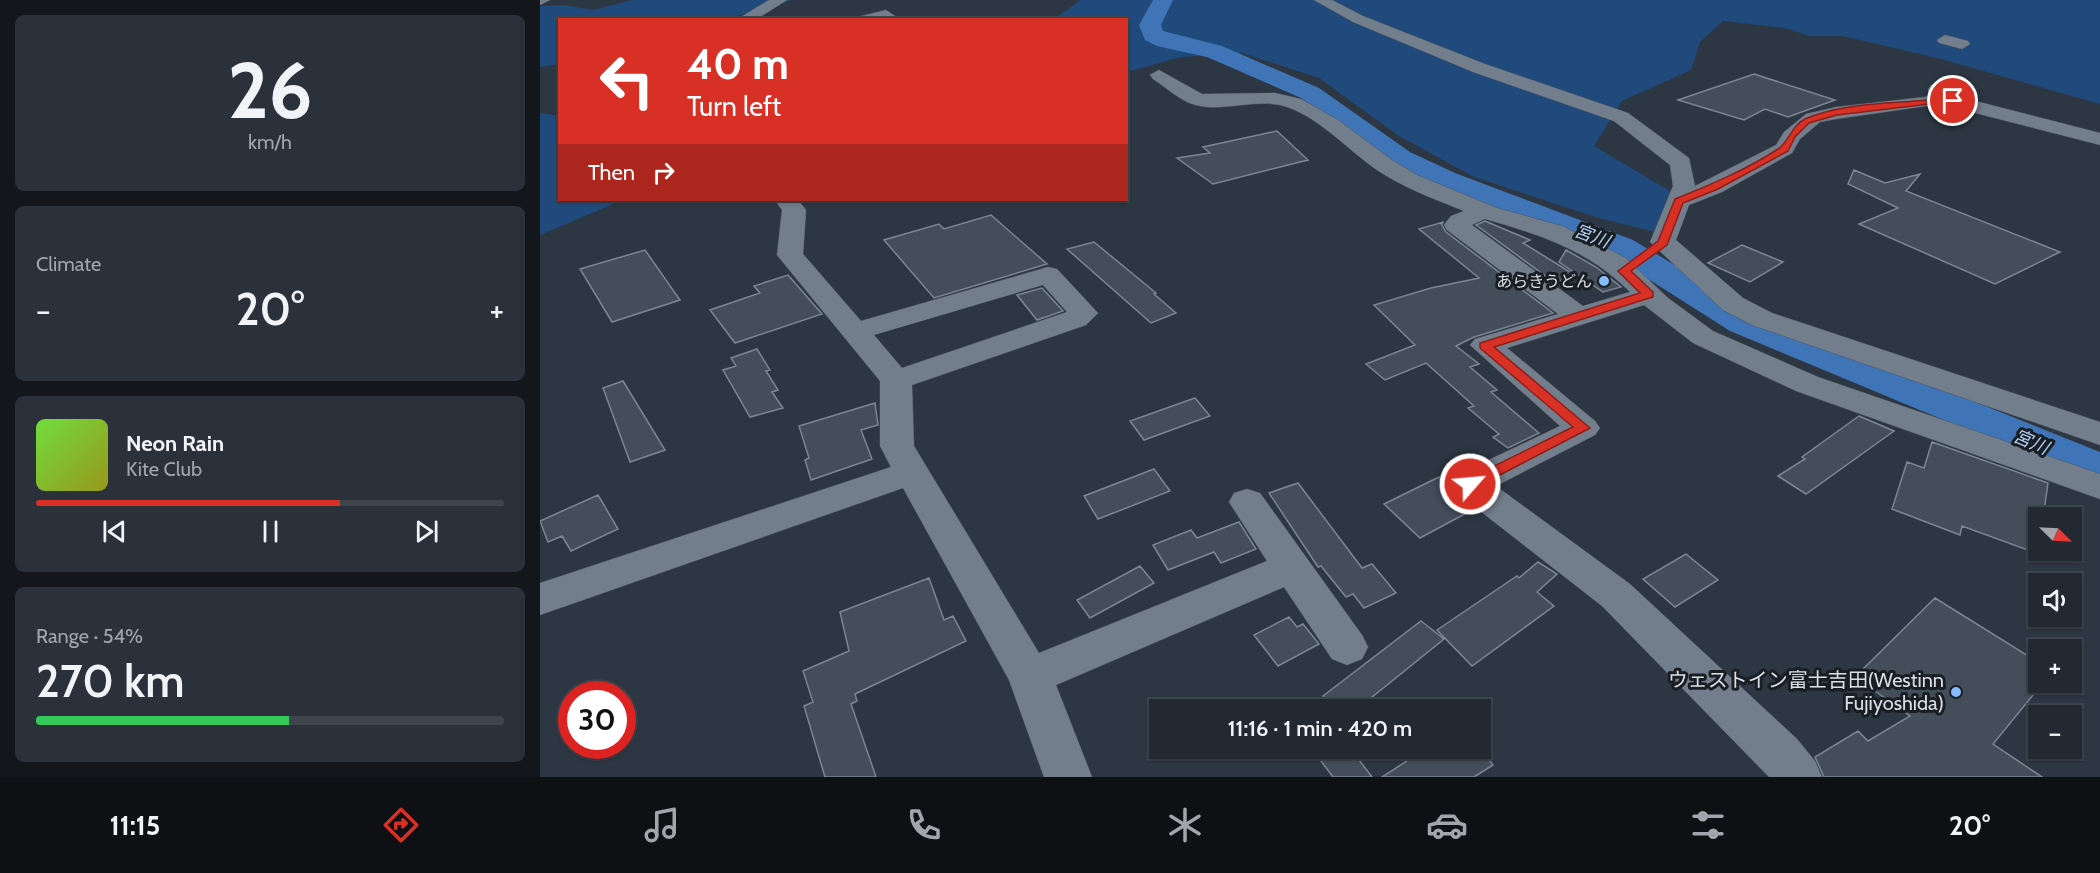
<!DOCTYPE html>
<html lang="en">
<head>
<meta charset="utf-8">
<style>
  body { margin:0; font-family:Cabin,"Noto Sans JP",sans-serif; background:#2a313a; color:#f1f3f6; height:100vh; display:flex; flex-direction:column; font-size:22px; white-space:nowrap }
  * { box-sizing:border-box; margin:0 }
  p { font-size:20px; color:#a2a6ac }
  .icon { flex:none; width:33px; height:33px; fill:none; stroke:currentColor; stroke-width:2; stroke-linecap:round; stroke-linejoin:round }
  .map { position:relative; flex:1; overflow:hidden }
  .side { display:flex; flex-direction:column; gap:15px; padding:15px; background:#13171c; width:540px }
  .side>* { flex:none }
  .banner { position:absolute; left:18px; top:18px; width:570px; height:183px; border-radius:0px; box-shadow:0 2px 4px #0004,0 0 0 2px #3f454d; background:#d93025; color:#fff; overflow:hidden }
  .needle { width:39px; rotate:114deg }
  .tools { position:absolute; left:1488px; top:507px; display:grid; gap:12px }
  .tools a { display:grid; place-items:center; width:54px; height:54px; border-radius:0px; background:#222932; box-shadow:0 2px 4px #0004,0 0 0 2px #3f454d; font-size:30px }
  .speed { position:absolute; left:18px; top:681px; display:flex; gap:12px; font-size:30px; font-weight:700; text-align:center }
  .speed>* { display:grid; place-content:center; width:78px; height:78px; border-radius:50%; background:#222932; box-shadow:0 2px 4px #0004,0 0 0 2px #3f454d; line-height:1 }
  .speed .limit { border:9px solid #d22; background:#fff; color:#111 }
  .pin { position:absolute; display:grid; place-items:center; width:51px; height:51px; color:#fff; margin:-26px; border:3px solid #fff; border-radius:50%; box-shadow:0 2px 6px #0007 }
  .me { position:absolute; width:66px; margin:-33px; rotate:63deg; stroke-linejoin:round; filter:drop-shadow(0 0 4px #0008) }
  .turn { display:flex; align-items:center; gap:21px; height:126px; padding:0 30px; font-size:27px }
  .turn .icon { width:78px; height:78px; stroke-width:2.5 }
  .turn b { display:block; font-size:42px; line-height:51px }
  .then { display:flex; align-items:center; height:57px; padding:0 30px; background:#0003; gap:12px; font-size:22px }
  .big { font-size:45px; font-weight:600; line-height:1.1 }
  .side .widget { flex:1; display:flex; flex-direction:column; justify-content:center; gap:9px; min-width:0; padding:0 21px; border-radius:9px; background:#2a313a }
  .side .dial { align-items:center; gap:0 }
  .dial b { font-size:78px; line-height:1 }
  .song { display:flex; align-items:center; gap:18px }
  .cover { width:72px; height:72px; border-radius:9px; background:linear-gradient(135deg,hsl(100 70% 55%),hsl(60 70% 35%)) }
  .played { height:6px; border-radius:3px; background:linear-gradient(90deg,#d93025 65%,#3f454d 65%) }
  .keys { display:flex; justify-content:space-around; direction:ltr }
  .heat { display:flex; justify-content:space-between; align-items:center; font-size:33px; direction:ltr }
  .charge { height:9px; border-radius:4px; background:linear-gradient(90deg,#34c759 54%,#3f454d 0) }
  .trip { position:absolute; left:609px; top:699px; width:342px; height:60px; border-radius:0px; background:#222932; box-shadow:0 2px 4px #0004,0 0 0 2px #3f454d; font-weight:600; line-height:60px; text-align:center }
  .menu { display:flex; height:96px; justify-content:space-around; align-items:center; background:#0e1014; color:#a2a6ac }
  .menu .icon { width:42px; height:42px }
  .menu .selected { color:#d93025 }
  .menu b { font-size:27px; color:#f1f3f6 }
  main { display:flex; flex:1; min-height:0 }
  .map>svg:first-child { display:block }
</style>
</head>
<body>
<main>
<section class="side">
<div class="widget dial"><b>26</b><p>km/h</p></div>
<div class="widget"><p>Climate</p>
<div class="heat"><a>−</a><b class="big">20°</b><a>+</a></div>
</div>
<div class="widget">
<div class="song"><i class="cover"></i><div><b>Neon Rain</b><p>Kite Club</p></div></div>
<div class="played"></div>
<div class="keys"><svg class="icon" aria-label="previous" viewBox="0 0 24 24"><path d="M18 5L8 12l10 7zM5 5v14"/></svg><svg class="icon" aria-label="pause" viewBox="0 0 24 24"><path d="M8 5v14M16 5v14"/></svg><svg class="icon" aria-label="next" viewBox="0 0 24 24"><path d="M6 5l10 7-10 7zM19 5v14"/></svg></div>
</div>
<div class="widget"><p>Range · 54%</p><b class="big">270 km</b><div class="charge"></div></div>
</section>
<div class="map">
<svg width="1560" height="777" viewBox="0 0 1560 777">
  <rect width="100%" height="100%" fill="#2d3743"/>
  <path fill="#204a7b" d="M92 0H253L187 19 20 20 19 64 0 67V6L25 5 53 10Z
    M541 0H1560V104L1401 59 1303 36H1270L1245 28 1183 21 1160 42 1151 70 1082 101 1054 146 1145 200 1135 237 1059 218 934 177 859 136 779 78 702 53 641 57 587 72 586 20H513Z
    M0 113 19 116 20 200H83L0 235Z"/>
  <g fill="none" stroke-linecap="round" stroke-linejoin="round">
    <path fill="#3f75b7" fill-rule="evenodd" d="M613 0H633L621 25 623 31 682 46 779 88 870 152 915 173 1093 240 1218 315 1560 452V487L1543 483 1459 443 1190 331 1069 254 893 187 850 164 761 98 667 57 617 46 605 40 599 25Z"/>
  </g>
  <path fill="#444e5b" stroke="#7b8694" stroke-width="1.5" d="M1214 74 1295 100 1248 117 1225 109 1204 120 1138 100Z
    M737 131 768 160 673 184 637 158 670 153 663 147Z
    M1314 170 1345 183 1380 174 1366 191 1520 252 1455 284 1319 224 1358 208 1308 184Z
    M451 215 507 264 394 298 344 240 399 224 404 229Z
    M945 221 990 240 983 243 1035 275 1015 283 936 225Z
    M903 222 902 225 906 232 1013 313 934 337 916 346 939 364 930 367 957 390 951 392 999 433 968 448 953 437 959 434 928 408 934 406 886 363 845 380 826 364 875 345 834 305 891 288 939 278 879 229Z
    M554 242 616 293 614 294 636 313 611 323 527 249Z
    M1202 245 1243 262 1210 282 1168 263Z
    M105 250 140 300 72 322 40 269Z
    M1026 250 1056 267 1081 287 1063 292 1019 262Z
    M248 275 282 314 195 343 170 310 220 293 214 286Z
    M502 288 523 311 497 320 477 295Z
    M217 349 230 370 226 371 238 390 232 392 243 408 210 417 183 370 196 366 191 358Z
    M83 381 125 450 90 462 63 388Z
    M655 398 670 416 604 440 590 421Z
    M335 403 338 425 321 430 332 459 271 480 265 460 269 458 259 426Z
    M1319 416 1354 431 1266 494 1238 476 1265 459 1262 457Z
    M1392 442 1508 483 1503 518H1498L1499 554 1422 526 1420 535 1352 509 1367 462 1384 468Z
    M614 469 630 491 558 519 544 496Z
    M899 477 934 509 880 538 844 504Z
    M758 483 822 568 832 564 856 593 824 608 813 594 806 597 781 566 778 567 729 493Z
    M58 495 78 529 31 551 22 536 8 542 0 521Z
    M699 522 716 549 681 563 674 552 628 570 613 545 651 530 657 538Z
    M1146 554 1178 580 1135 607 1103 579Z
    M998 562 1017 574 997 592 1014 606 932 666 897 630 977 576 979 578Z
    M600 566 614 583 550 618 537 600Z
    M389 578 404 620 413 616 426 641 315 694 317 701 311 704 336 777H285L264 706 273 702 263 671 309 651 300 612Z
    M1395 598 1498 662V689L1453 744 1502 777H1284L1275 757 1318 731 1328 741 1370 716 1315 677Z
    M749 617 757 627 763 624 779 644 738 666 714 635Z
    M881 621 904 639 816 710H798L783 696Z
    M801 748H810L832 777H793L781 761Z
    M887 748H939L953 765 934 777H842Z"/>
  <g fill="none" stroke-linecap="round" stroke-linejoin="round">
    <defs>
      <path id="minor" d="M0 0H10L0 5Z
        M229 0H247L215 20H196Z
        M774 0H792L823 16 945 64 1088 113 1149 158 1155 186 1236 145 1244 132 1266 114 1296 107 1385 97 1389 95 1388 89 1391 85 1413 80 1422 85 1419 89 1407 92 1408 94 1560 133V145L1400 104 1296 119 1280 122 1260 139 1252 153 1182 192 1149 205 1136 240 1203 298 1232 313 1560 422V445L1212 325 1183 310 1110 242 1133 186 1130 165 1074 121 933 72 813 22Z
        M346 10 361 20H316L318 17Z
        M1405 35 1428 41 1430 44 1422 49 1399 43 1397 40Z
        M619 70 662 94 735 93 761 99 798 120 852 160 877 175 957 208 1022 226 1086 258 1128 298 1173 331 1278 377 1560 474V499L1256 391 1153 343 1104 305 967 348 1055 421 1060 428 1055 435 956 486 1090 584 1257 739 1275 761 1282 777H1229L1062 606 917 493 912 484 917 475 1020 426 930 345 935 339 1018 314 907 230 904 225 911 216 924 211C894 199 864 188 837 170 808 150 781 119 747 107 716 96 677 116 647 102 635 96 624 86 613 79L610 75ZM945 219C1001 235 1048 250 1090 292L1043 306 932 225Z
        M235 200H258L266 210 263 254 321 321 508 267 517 269 558 313 546 325 372 385 374 446 499 653 727 561 689 502 694 493 707 489 720 493 822 635 828 647 822 659 807 665 792 659 744 587 516 685 552 777H504L469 680 363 488 0 615V583L351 467 340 446V381L237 255 242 210ZM503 285 527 312 362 368 334 335Z"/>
    </defs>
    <use href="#minor" stroke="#4c545e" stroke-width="1"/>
    <use href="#minor" fill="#737e8c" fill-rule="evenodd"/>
  </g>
  <path fill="#d93025" stroke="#8d1f18" stroke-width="1.5" d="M1399 96 1418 101 1413 103 1400 101 1389 104 1297 115 1269 123 1255 137 1248 151 1178 189 1143 203 1127 245 1091 271 1113 292V297L954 347 1050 428 935 488H924L922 484 924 481 1033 427 940 348V343L1100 293 1078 271 1118 241 1135 199C1170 185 1206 170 1238 149 1249 142 1252 125 1265 119 1301 103 1348 104 1387 100Z"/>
  <g fill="#87bbfb" stroke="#191e23" stroke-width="2">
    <circle cx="1064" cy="281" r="6"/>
    <circle cx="1416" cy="692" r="6"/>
  </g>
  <g text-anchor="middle" stroke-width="6" stroke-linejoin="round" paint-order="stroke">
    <g font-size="16" fill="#d9dfe7" stroke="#191e23" text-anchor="end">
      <text x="1052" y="287">あらきうどん</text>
    </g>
    <g font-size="18" font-style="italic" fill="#b4d0f5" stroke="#191e23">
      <text transform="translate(1052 236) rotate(21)" y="6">宮川</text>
      <text transform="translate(1491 442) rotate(23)" y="6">宮川</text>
    </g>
    <g font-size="20" fill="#d9dfe7" stroke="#191e23" text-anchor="end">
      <text x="1404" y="687">ウェストイン富士吉田(Westinn<tspan x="1404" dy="23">Fujiyoshida)</tspan></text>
    </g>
  </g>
</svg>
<div class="tools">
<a><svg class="needle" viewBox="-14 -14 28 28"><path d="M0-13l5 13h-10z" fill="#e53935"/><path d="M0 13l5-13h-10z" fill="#a2a6ac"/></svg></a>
<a><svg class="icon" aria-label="sound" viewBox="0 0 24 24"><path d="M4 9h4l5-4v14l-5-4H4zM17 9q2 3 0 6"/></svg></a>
<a>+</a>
<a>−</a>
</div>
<div class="speed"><div class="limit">30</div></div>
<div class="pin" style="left:1413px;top:101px;background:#d93025"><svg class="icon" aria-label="arrive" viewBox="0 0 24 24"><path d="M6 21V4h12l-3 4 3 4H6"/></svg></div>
<svg class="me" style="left:930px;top:484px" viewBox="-20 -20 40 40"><circle r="17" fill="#d93025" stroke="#fff" stroke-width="3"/><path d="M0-11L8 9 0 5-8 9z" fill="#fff"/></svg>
<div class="trip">11:16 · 1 min · 420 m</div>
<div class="banner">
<div class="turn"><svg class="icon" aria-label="left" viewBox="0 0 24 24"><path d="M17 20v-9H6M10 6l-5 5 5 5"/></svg><div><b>40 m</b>Turn left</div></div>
<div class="then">Then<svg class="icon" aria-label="right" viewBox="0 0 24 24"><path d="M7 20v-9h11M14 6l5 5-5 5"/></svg></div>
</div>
</div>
</main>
<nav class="menu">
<b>11:15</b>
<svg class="icon selected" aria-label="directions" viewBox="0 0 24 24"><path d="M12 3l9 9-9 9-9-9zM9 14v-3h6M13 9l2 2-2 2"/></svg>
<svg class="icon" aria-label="music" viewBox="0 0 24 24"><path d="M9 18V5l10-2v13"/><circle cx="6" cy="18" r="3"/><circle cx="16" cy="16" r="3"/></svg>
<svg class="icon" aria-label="phone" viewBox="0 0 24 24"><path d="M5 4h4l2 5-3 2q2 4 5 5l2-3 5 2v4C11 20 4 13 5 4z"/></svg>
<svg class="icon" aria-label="climate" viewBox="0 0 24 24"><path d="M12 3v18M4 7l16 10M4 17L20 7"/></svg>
<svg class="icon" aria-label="car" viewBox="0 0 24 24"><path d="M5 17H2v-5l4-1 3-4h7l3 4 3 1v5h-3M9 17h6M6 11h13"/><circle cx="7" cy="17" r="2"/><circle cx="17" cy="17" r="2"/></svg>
<svg class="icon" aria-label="filters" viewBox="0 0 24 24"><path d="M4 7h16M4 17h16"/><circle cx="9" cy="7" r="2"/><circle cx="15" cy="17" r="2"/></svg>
<b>20°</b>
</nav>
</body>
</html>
